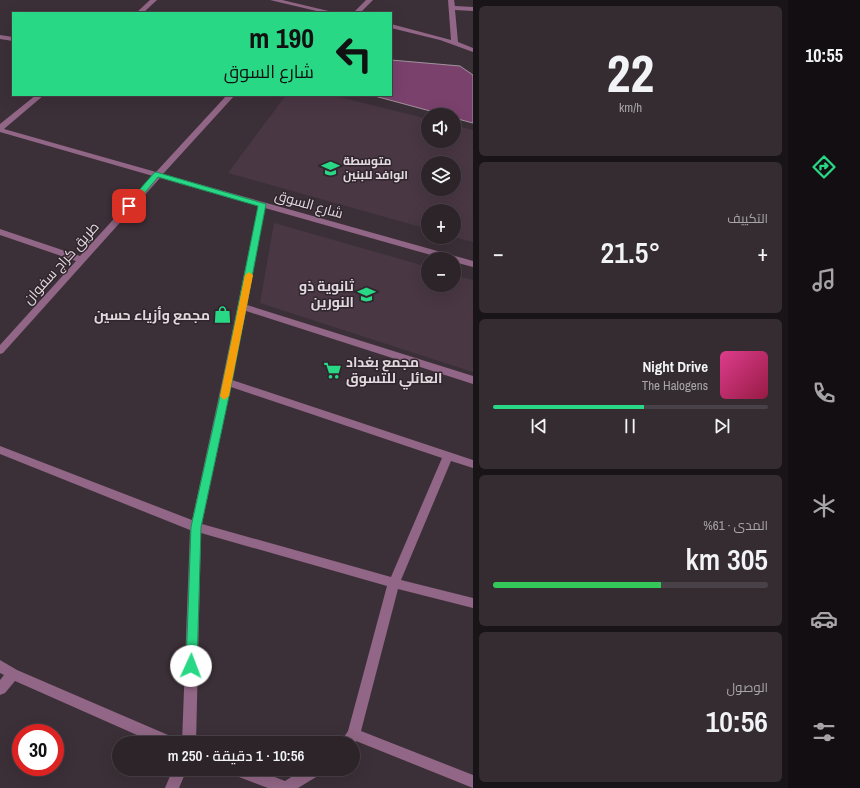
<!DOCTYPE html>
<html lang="ar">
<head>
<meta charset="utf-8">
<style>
  body { margin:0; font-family:"Archivo Narrow",Cairo,sans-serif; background:#352c32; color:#f1f3f6; direction:rtl; height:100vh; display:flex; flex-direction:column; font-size:15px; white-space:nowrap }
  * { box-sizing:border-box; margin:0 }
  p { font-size:13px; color:#a7a4a8 }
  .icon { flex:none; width:22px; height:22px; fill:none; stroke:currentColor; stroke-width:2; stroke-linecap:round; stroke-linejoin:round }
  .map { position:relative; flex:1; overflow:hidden; direction:ltr }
  .details { display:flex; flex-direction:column; gap:6px; padding:6px; background:#191417; width:315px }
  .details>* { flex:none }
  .banner { position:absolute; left:12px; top:12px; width:380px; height:84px; border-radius:0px; box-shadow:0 4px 16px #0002,0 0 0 1px #484147; direction:rtl; background:#28d885; color:#111; overflow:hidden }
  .controls { position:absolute; left:421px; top:108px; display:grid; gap:8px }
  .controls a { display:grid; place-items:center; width:40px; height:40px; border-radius:50%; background:#2d242a; box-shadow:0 4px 16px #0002,0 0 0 1px #484147; font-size:20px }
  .speed { position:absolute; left:12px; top:724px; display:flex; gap:8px; font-size:20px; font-weight:700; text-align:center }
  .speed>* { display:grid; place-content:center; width:52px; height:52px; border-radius:50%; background:#2d242a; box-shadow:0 4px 16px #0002,0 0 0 1px #484147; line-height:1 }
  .speed .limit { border:6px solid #d22; background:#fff; color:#111 }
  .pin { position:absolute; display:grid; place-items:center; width:34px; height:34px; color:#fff; margin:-17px; border-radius:8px; box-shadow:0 2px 6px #0006 }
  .me { position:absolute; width:44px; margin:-22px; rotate:2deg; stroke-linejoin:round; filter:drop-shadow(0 0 3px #0008) }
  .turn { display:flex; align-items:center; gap:14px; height:84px; padding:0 12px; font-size:18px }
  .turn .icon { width:52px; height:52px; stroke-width:2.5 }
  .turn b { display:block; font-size:28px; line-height:34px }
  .big { font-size:30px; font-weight:600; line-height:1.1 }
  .details .widget { flex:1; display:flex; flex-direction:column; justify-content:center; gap:6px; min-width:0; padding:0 14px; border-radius:6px; background:#352c32 }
  .details .dial { align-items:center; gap:0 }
  .dial b { font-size:52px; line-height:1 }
  .song { display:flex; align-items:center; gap:12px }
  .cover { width:48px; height:48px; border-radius:6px; background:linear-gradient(135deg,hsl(330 70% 55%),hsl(340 70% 35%)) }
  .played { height:4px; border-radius:2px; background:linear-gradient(90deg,#28d885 55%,#484147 55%) }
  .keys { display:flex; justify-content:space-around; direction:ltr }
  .heat { display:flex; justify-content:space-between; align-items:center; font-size:22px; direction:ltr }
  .charge { height:6px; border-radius:3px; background:linear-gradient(90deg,#34c759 61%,#484147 0) }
  .trip { position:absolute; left:112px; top:736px; width:248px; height:40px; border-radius:20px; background:#2d242a; box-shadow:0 4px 16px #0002,0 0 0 1px #484147; font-weight:600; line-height:40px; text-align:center; direction:rtl }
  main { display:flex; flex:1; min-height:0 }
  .dock { display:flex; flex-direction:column; width:72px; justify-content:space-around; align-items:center; background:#120e11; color:#a7a4a8 }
  .dock .icon { width:28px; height:28px }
  .dock .active { color:#28d885 }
  .dock b { font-size:18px; color:#f1f3f6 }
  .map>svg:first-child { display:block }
</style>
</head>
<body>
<main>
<nav class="dock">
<b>10:55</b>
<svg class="icon active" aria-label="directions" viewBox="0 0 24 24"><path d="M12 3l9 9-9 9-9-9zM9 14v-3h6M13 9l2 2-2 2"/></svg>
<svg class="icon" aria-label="music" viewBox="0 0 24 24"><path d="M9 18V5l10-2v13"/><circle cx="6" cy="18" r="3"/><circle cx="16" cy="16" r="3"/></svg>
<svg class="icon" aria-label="phone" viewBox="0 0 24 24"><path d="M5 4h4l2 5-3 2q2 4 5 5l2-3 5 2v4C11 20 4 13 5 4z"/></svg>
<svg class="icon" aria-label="climate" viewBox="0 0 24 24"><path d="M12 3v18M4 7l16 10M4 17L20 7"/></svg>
<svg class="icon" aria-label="car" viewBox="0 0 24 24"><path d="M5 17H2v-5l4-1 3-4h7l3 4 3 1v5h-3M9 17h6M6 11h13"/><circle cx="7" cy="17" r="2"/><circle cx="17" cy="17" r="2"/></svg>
<svg class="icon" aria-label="filters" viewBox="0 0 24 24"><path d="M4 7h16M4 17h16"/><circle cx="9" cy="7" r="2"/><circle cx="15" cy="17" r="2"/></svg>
</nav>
<section class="details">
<div class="widget dial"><b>22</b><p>km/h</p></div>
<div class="widget"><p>التكييف</p>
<div class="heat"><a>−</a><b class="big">21.5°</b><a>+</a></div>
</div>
<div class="widget">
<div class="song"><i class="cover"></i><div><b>Night Drive</b><p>The Halogens</p></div></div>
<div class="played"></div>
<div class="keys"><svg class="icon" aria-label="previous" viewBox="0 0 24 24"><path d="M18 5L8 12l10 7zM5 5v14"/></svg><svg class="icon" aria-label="pause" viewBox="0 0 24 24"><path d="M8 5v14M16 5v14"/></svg><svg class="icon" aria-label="next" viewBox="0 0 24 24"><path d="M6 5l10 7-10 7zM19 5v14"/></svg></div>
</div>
<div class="widget"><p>المدى · 61%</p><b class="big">305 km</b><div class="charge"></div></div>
<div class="widget"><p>الوصول</p><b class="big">10:56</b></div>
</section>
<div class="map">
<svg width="473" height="788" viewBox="0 0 473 788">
  <rect width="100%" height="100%" fill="#3c3038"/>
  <path fill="#493744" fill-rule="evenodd" d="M286 95H331L428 119V141H454V125L473 130V242L454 237V211H428V229L228 173ZM428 163H454V189H428Z
    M274 223 428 267V285H454V275L473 280V372L260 303Z"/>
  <path fill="#7a416d" stroke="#a1939d" d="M391 60 460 66 473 75V123L454 118V115H445L371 95H391Z"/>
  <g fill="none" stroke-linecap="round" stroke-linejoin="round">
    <path fill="#916686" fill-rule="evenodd" d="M150 0H157L143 13H136Z
      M270 0H282L337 13H325Z
      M366 0H373L360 13H353Z
      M448 0H454L455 6 473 7V11L455 10 458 42 473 48V52L440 40 391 28V24L451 40Z
      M0 35 13 37V41L0 39Z
      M36 95H44L4 129 156 172 227 95H235L163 174 473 261V267L454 262V259H445L265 208 247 305 473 376V384L246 311 232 380 473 460V468L451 461 401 580 473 598V608L398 589 361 731 473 775V788L356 741 353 746V743H340L348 731 387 586 201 533 196 743H182L190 530 0 454V446L192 520 222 382 258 206 160 178 3 353 0 354V345L76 261 0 235V229L80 256 153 176 0 132V124ZM231 387 442 458 391 577 202 524Z
      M0 660 17 670 175 738 177 743H155L15 681 5 693 0 695V680L4 675 0 673Z
      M173 769H187L179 788H165Z
      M229 769H254L285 781 304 769H323L321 774 298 788H268L231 774Z"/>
  </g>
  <path fill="#28d885" stroke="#1a8c56" d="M156 172 266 204 232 382 201 527 197 666 195 670 191 671 187 670 186 666 191 527 223 382 258 206 158 177 132 208H126V205L154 173Z"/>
  <path fill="#f59e0b" d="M249 272 253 275 229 396 224 400 220 396 245 275Z"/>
  <defs>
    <symbol id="school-bare" viewBox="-9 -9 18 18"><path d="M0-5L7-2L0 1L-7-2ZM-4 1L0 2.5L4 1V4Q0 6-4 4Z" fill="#28d885" stroke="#31262e" stroke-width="2.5" paint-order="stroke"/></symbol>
    <symbol id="shop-bare" viewBox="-9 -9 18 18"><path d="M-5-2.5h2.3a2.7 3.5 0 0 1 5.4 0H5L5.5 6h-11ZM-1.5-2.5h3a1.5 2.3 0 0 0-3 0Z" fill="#28d885" stroke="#31262e" stroke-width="2.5" paint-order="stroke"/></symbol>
    <symbol id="supermarket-bare" viewBox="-9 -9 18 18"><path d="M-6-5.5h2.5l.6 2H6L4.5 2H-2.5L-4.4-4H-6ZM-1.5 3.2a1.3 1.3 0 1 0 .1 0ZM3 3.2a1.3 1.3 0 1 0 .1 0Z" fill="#28d885" stroke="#31262e" stroke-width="2.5" paint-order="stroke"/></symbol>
  </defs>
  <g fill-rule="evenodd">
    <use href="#school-bare" x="318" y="156" width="25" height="25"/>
    <use href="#school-bare" x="354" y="282" width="25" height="25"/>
    <use href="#shop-bare" x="210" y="302" width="25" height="25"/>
    <use href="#supermarket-bare" x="320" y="358" width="25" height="25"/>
  </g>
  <g text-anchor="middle" stroke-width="3" stroke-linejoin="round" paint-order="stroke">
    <g font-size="12" font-weight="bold" fill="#e1d9de" stroke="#31262e" text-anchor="start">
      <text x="343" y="165">متوسطة<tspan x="343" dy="14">الوافد للبنين</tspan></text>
    </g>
    <g font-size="14" fill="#e1d9de" stroke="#31262e">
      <text transform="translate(309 204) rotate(16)" y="5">شارع السوق</text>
      <text transform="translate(61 263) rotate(-48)" y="5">طريق كراج سفوان</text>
    </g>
    <g font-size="14" font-weight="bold" fill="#e1d9de" stroke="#31262e" text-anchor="end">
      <text x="354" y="291">ثانوية ذو<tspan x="354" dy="16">النورين</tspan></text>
      <text x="210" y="320">مجمع وأزياء حسين</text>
      <text x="346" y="367" text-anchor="start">مجمع بغداد<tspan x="346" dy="16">العائلي للتسوق</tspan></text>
    </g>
  </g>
</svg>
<div class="controls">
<a><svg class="icon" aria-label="sound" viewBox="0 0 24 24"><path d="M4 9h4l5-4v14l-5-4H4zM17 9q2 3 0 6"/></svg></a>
<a><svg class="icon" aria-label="layers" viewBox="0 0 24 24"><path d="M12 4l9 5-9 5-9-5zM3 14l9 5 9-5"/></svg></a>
<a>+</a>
<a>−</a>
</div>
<div class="speed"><div class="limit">30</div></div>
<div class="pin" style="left:129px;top:206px;background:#d93025"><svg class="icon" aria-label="arrive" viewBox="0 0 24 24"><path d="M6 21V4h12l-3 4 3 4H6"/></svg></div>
<svg class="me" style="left:191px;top:666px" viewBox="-20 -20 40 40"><circle r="19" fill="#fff"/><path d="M0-13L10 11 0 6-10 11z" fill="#28d885"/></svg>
<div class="trip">10:56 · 1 دقيقة · 250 m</div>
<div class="banner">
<div class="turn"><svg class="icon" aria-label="left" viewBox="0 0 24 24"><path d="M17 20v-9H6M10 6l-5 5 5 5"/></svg><div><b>190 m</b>شارع السوق</div></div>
</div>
</div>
</main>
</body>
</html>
